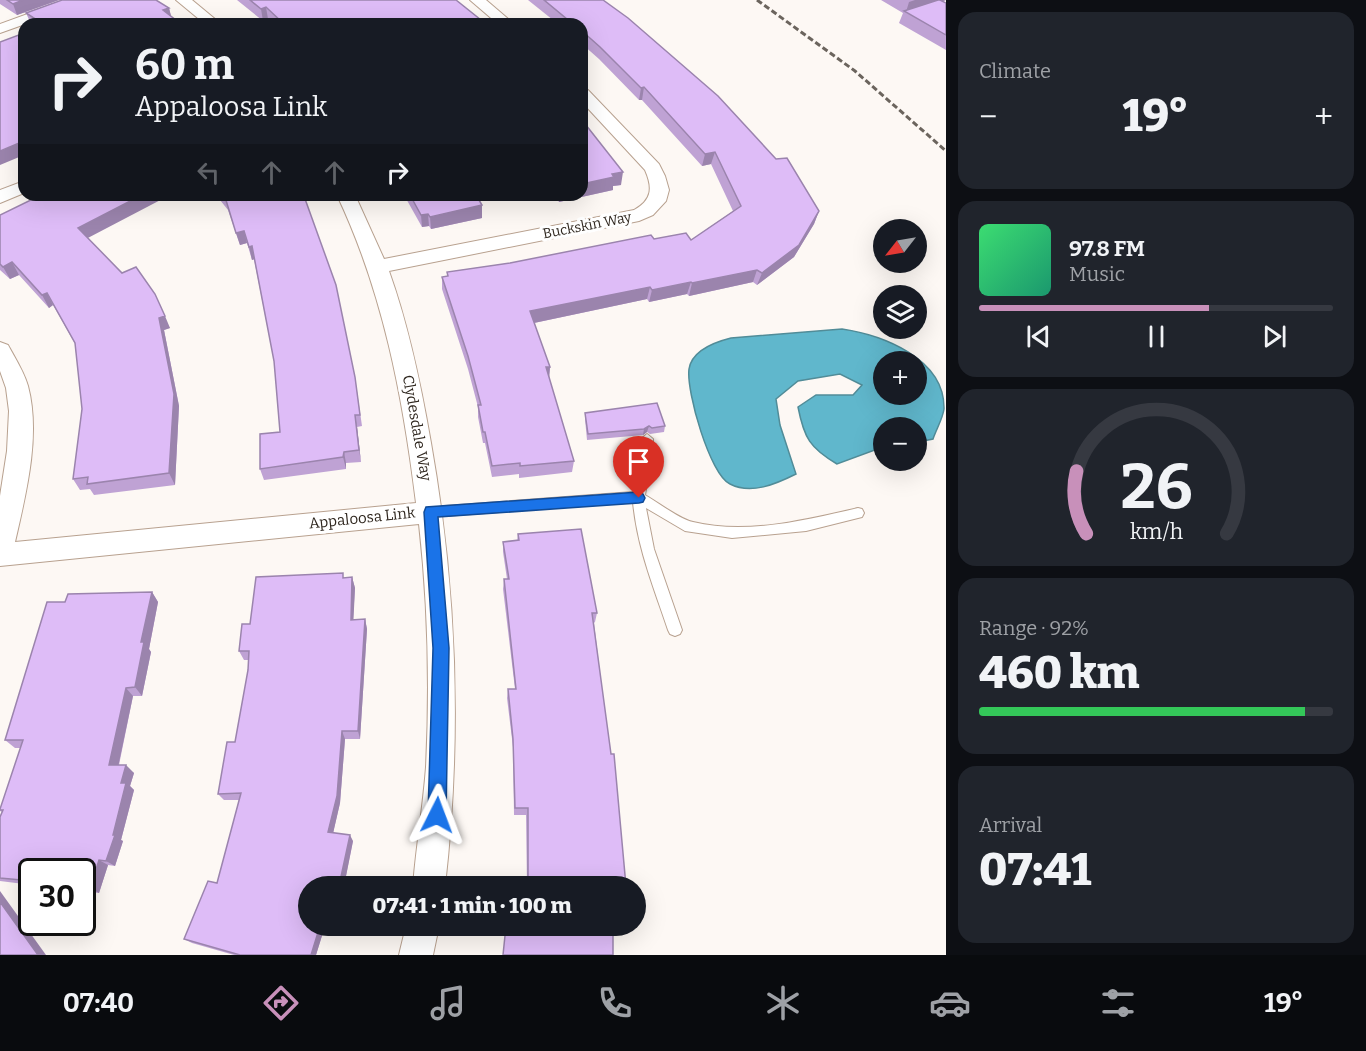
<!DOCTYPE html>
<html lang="en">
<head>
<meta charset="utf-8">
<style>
  body { margin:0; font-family:Bitter,serif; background:#20242c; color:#f1f3f6; height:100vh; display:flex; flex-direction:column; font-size:22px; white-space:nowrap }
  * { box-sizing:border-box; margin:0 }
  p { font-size:20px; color:#9ea1a6 }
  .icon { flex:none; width:33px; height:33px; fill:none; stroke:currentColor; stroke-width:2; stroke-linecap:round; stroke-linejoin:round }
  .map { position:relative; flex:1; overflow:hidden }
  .drawer { display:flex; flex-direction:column; gap:12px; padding:12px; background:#0d0f14; width:420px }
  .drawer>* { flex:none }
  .guide { position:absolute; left:18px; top:18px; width:570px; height:183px; border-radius:18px; box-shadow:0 6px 24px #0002; background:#171b24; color:#f1f3f6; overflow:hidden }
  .needle { width:39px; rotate:239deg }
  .buttons { position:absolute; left:873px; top:219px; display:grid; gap:12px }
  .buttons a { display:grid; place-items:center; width:54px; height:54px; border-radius:50%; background:#171b24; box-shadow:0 6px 24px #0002; font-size:30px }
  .speed { position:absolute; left:18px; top:858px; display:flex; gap:12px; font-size:30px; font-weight:700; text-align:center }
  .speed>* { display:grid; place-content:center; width:78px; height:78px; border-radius:50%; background:#171b24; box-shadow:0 6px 24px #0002; line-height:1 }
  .speed .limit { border:3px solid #111; border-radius:9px; background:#fff; color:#111 }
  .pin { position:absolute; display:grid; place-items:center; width:51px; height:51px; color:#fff; margin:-62px -26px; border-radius:50% 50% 50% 0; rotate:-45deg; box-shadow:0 0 6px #0007 }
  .pin .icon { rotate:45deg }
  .me { position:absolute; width:66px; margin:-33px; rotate:3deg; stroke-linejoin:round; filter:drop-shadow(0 0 4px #0008) }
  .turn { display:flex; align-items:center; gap:21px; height:126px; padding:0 18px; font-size:27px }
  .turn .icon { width:78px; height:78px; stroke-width:2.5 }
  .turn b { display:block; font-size:42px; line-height:51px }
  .lanes { display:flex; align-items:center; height:57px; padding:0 18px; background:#0003; justify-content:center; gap:30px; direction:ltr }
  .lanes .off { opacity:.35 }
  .big { font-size:45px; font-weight:800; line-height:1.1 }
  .drawer .widget { flex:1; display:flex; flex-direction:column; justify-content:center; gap:9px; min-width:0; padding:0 21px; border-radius:18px; background:#20242c }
  .drawer .dial { align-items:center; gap:0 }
  .dial svg { height:156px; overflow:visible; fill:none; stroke:#363941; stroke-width:7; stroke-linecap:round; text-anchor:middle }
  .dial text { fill:#f1f3f6; stroke:none }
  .song { display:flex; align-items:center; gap:18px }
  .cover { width:72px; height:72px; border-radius:9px; background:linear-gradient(135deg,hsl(140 70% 55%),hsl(160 70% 35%)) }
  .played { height:6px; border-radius:3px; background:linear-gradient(90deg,#c890ba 65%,#363941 65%) }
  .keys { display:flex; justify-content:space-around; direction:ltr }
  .heat { display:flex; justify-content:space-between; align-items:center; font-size:33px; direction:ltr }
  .charge { height:9px; border-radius:4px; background:linear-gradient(90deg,#34c759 92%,#363941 0) }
  .trip { position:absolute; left:298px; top:876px; width:348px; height:60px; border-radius:30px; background:#171b24; box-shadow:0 6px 24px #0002; font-weight:800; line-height:60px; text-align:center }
  .tab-bar { display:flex; height:96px; justify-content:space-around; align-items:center; background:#090b0e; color:#9ea1a6 }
  .tab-bar .icon { width:42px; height:42px }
  .tab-bar .selected { color:#c890ba }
  .tab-bar b { font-size:27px; color:#f1f3f6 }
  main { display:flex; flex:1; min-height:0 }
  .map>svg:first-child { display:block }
</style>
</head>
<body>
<main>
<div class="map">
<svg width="946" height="955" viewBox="0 0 946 955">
  <rect width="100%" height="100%" fill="#fdf8f4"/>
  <path fill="#60b7cc" stroke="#518c98" stroke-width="1.5" fill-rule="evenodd" d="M842 329C882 335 945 358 944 409 943 418 936 430 933 439L917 442 916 428H884L883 447 837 464C810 448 804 438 798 407L816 395H853L862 385 840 374 798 381 776 399 780 425 796 474C776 484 751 495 730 484 710 475 686 391 689 369 692 350 715 342 731 338ZM884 362H916V394H884Z"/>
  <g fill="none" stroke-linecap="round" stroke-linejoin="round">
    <defs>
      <path id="lane" d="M647 434 653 439V447L645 495C659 503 679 519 693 522 746 535 807 520 858 508L862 509 864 513 862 517 806 531 732 538 685 531 646 508 654 549 682 630 680 634 675 636 670 634 668 630C654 588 637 547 633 502L431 517 427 516 425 512 427 508 431 507 633 492 641 439Z"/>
      <path id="street" d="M66 0H86L84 3 0 33V24Z
        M176 0H192L221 24H205Z
        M470 0H486L514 24H498Z
        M582 88 588 90 659 164 665 176 669 190 666 201 653 215 639 221 389 271C409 327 421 385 431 443 457 590 462 737 445 886H413C416 847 423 807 426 767 430 686 428 604 419 524L0 566V496L7 451 9 411 6 388 0 371V342L8 345C15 358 24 372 28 386 41 435 26 494 15 542L416 503C403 397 383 292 337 195H355L384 259 634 210C652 200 653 188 645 170L582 102Z
        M24 181V193L0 203V190Z
        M406 926H439L433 955H399Z"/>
    </defs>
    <use href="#lane" stroke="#b8a18f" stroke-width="2"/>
    <use href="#street" stroke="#b8a18f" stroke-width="2"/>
    <use href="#lane" fill="#fff" fill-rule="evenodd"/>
    <use href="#street" fill="#fff" fill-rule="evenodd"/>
    <path stroke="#6b645d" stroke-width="3" stroke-dasharray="6 3" stroke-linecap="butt" d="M757 0 855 71 946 151"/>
  </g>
  <path fill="#bfa2d4" d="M0 0H59L17 15 0 4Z
    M237 0H456L486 24H274L268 19 263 21Z
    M528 0H603L819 211 814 224 794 257 757 285 753 282 689 296 687 294 649 302 647 299 534 323 550 367 549 377 574 461 572 472 519 478V474L492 477 485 443H483L478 417V407L468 369 442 289V277L447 276V272L510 263 654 239 691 240 733 211 711 164 702 166 642 100H639L599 59 582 44V24H558Z
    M881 0H946L943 1 946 3V50L899 23 903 13Z
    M169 8 171 16 181 24H31L26 13Z
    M582 120 621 185 613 186V190L559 202 554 195H582Z
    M216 195H304L355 377 362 426 357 427 361 462 346 463V469L264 480 260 469 280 432 274 361 254 259 252 260 247 243 240 245 228 210Z
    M404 195H476L482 218 431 229 429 226 422 227Z
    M0 215 88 238 170 328 164 330 179 406 175 485 94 495 90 489 80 490 73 479 82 409 75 344 53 305 49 308 19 275 10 279 0 270Z
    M585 413 665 426 664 432 650 434 647 432 643 435 587 440 585 419Z
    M518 534 597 613 595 622 594 623 626 886H527L526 815H514L513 747 507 698 508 689H515L503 589 504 579H507L503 552V542L517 541Z
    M352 577 355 588 353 619H365L367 629 360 739H345L340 803 333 833 353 841 344 886H309V926H325L316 955H234L192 943 184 939 217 883 239 800H224L218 794 235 742 248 670V660H244L239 651 250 624 344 578Z
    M152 592 158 602 149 649 151 652 142 696H133L119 765 134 773 130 786 134 790 121 840 123 841 115 866 108 865 99 893 82 891V872H32V885L0 881V817L2 812 0 811 21 748H15L5 740 65 602Z"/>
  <path fill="#9b84ad" d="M23 0H59L17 15 13 4Z
    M915 0H946L907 13 906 12 909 2Z
    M266 7 268 19 263 21 261 9Z
    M169 8 172 20 163 10Z
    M644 87 642 100H639L641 88Z
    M24 141V155L0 165V151Z
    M715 152 711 164 702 166 705 154Z
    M623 172 621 185 613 186V190L559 202 560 195H582V184L612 174Z
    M142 195H170L84 240 78 228Z
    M482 205V218L431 229 430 217Z
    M819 211 814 224 794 257 757 285 762 273Z
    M428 214 429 226 422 227 421 215Z
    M244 231 247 243 240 245 236 233Z
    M252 246 255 259 252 260 249 247Z
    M12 262 19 275 10 279 3 267Z
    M757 270 753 282 689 296 692 283Z
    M691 282 687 294 649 302 652 290Z
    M650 287 647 299 529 324 530 311Z
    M47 293 53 305 49 308 42 295Z
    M165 316 170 328 164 330 179 406 175 485 169 473 159 318Z
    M546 367H550L549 379Z
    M355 415 357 427 361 462 359 450Z
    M649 426 647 432 643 435 644 429Z
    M344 452 346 463V469L343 457Z
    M352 577 355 588 353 629 351 620Z
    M152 592 158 602 149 649 151 652 142 696 135 687 141 642Z
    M365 619 367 629 360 739 358 731Z
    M126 688 133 696 117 772 109 765Z
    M342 731 345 739 340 803 332 838 328 832Z
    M126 765 134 773 130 786 134 790 121 840 123 841 115 866 106 861 113 835 121 783Z
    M350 835 353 841 344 886H339Z
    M99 860 108 865 99 893 90 888Z
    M0 891 46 955H38L0 902Z
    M320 926H325L316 955H311Z"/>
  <path fill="#debcf7" stroke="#9b84ad" stroke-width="1.5" d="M7 0H23L13 4Z
    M62 0H156L169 8 163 10 181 24H43L26 13Z
    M250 0H456L486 24H284L266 7 261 9Z
    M544 0H603L628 18 718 96 776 159 787 158 819 211 799 245 762 273 757 270 692 283 691 282 652 290 650 287 530 311 550 367H546L574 461 520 466V463L492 466 485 432H483L478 405H481L468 356 442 277 448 276 447 272 510 263 651 235 654 239 686 233 691 240 741 206 715 152 705 154 644 87 641 88 600 47 582 31V24H573Z
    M938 0H940L946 3V35L904 11Z
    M24 33V141L0 151V42Z
    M582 120 623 172 612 174 614 177 582 184Z
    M41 195H142L78 228 122 273 136 267 155 294 165 316 159 318 174 394 169 473 87 484 88 477 73 479 82 409 75 343 47 293 42 295 12 262 3 267 0 264V215Z
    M223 195H304V196L336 285 355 377 360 415H355L359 450 344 452 343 457 260 469V434L280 432 274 361 252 246 249 247 244 231 236 233 225 197Z
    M410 195H476L482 205 430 217 428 214 421 215Z
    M657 403 665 426 652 428 649 426 644 429 588 434 585 413Z
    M581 529 597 613H592L611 754H614L626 886H528V808H515L513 739 508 689H516L504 579H509L503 542 519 540 518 534Z
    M343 573V578L352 577 351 620 365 619 358 731H342L337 796 328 832 350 835 339 886H309V926H320L311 955H240L184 939 208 881 217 883 241 793 218 794 227 742H235L248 670 249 651H239L242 624H250L256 577Z
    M152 592 141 642H144L135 687 126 688 109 765H126L121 783H126L113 835H115L106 861 99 860 90 888 82 887V872H32V881L0 878V817L3 810H0V809L23 740H5L47 602H65L68 594Z
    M0 902 38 955H0Z
    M506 926H613V955H503Z"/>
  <path fill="#1a73e8" stroke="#114b97" stroke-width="1.5" d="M639 492 643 494 645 498 643 502 639 503 438 517 449 648 446 815 443 821 437 824 431 821 428 815 433 648 424 512 426 507Z"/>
  <g text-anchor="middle" stroke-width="6" stroke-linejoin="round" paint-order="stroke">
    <g font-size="14" fill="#2f271f" stroke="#fff">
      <text transform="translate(587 225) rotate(-11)" y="5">Buckskin Way</text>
    </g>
    <g font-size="15" fill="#2f271f" stroke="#fff">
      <text transform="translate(417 428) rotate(80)" y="5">Clydesdale Way</text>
      <text transform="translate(362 518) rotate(-6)" y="5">Appaloosa Link</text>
    </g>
  </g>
</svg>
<div class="buttons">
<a><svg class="needle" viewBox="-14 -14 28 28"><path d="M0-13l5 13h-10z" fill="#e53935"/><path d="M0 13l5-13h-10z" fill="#9ea1a6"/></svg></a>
<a><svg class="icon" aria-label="layers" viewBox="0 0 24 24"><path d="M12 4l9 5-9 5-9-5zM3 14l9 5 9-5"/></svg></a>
<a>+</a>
<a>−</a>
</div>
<div class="speed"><div class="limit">30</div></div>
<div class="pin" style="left:639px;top:498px;background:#d93025"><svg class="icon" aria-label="arrive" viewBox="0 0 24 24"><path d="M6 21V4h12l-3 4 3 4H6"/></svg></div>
<svg class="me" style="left:437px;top:815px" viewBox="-20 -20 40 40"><path d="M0-17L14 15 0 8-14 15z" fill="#1a73e8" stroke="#fff" stroke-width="4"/></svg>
<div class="trip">07:41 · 1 min · 100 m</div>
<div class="guide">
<div class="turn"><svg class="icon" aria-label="right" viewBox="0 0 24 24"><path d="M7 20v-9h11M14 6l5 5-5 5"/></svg><div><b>60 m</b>Appaloosa Link</div></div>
<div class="lanes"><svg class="icon off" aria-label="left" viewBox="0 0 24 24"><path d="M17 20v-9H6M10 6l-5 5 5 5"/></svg><svg class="icon off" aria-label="ahead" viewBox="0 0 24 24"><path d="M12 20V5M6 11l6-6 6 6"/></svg><svg class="icon off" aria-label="ahead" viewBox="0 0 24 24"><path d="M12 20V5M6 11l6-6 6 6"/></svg><svg class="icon" aria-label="right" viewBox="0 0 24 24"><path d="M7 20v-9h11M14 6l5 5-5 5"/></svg></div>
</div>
</div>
<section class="drawer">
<div class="widget"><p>Climate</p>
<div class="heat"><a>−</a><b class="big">19°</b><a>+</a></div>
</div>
<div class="widget">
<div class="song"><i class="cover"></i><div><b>97.8 FM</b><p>Music</p></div></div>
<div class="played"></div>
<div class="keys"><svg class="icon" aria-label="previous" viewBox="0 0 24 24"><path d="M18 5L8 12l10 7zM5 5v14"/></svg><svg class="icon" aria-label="pause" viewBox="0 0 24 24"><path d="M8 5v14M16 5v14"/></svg><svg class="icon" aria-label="next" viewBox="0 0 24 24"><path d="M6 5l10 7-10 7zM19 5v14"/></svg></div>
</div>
<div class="widget dial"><svg viewBox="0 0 100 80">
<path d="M14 69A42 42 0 1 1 86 69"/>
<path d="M14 69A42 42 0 0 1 9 37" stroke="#c890ba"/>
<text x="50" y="56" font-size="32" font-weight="700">26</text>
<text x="50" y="72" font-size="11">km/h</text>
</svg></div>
<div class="widget"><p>Range · 92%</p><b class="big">460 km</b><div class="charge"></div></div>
<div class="widget"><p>Arrival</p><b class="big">07:41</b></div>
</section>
</main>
<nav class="tab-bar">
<b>07:40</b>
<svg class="icon selected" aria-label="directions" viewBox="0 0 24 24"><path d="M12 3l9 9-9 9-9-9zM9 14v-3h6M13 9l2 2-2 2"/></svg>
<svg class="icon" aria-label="music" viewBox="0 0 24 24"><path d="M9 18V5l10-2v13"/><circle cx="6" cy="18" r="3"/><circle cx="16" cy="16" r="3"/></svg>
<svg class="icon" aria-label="phone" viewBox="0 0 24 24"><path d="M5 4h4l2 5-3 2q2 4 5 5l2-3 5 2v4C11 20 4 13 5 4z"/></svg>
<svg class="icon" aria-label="climate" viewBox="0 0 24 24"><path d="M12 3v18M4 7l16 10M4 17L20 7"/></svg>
<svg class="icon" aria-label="car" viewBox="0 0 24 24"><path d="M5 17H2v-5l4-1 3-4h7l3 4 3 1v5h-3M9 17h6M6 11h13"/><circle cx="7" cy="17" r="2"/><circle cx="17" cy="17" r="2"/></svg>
<svg class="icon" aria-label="filters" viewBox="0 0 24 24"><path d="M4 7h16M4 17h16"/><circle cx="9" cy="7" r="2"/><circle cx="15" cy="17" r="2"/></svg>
<b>19°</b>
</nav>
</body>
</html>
